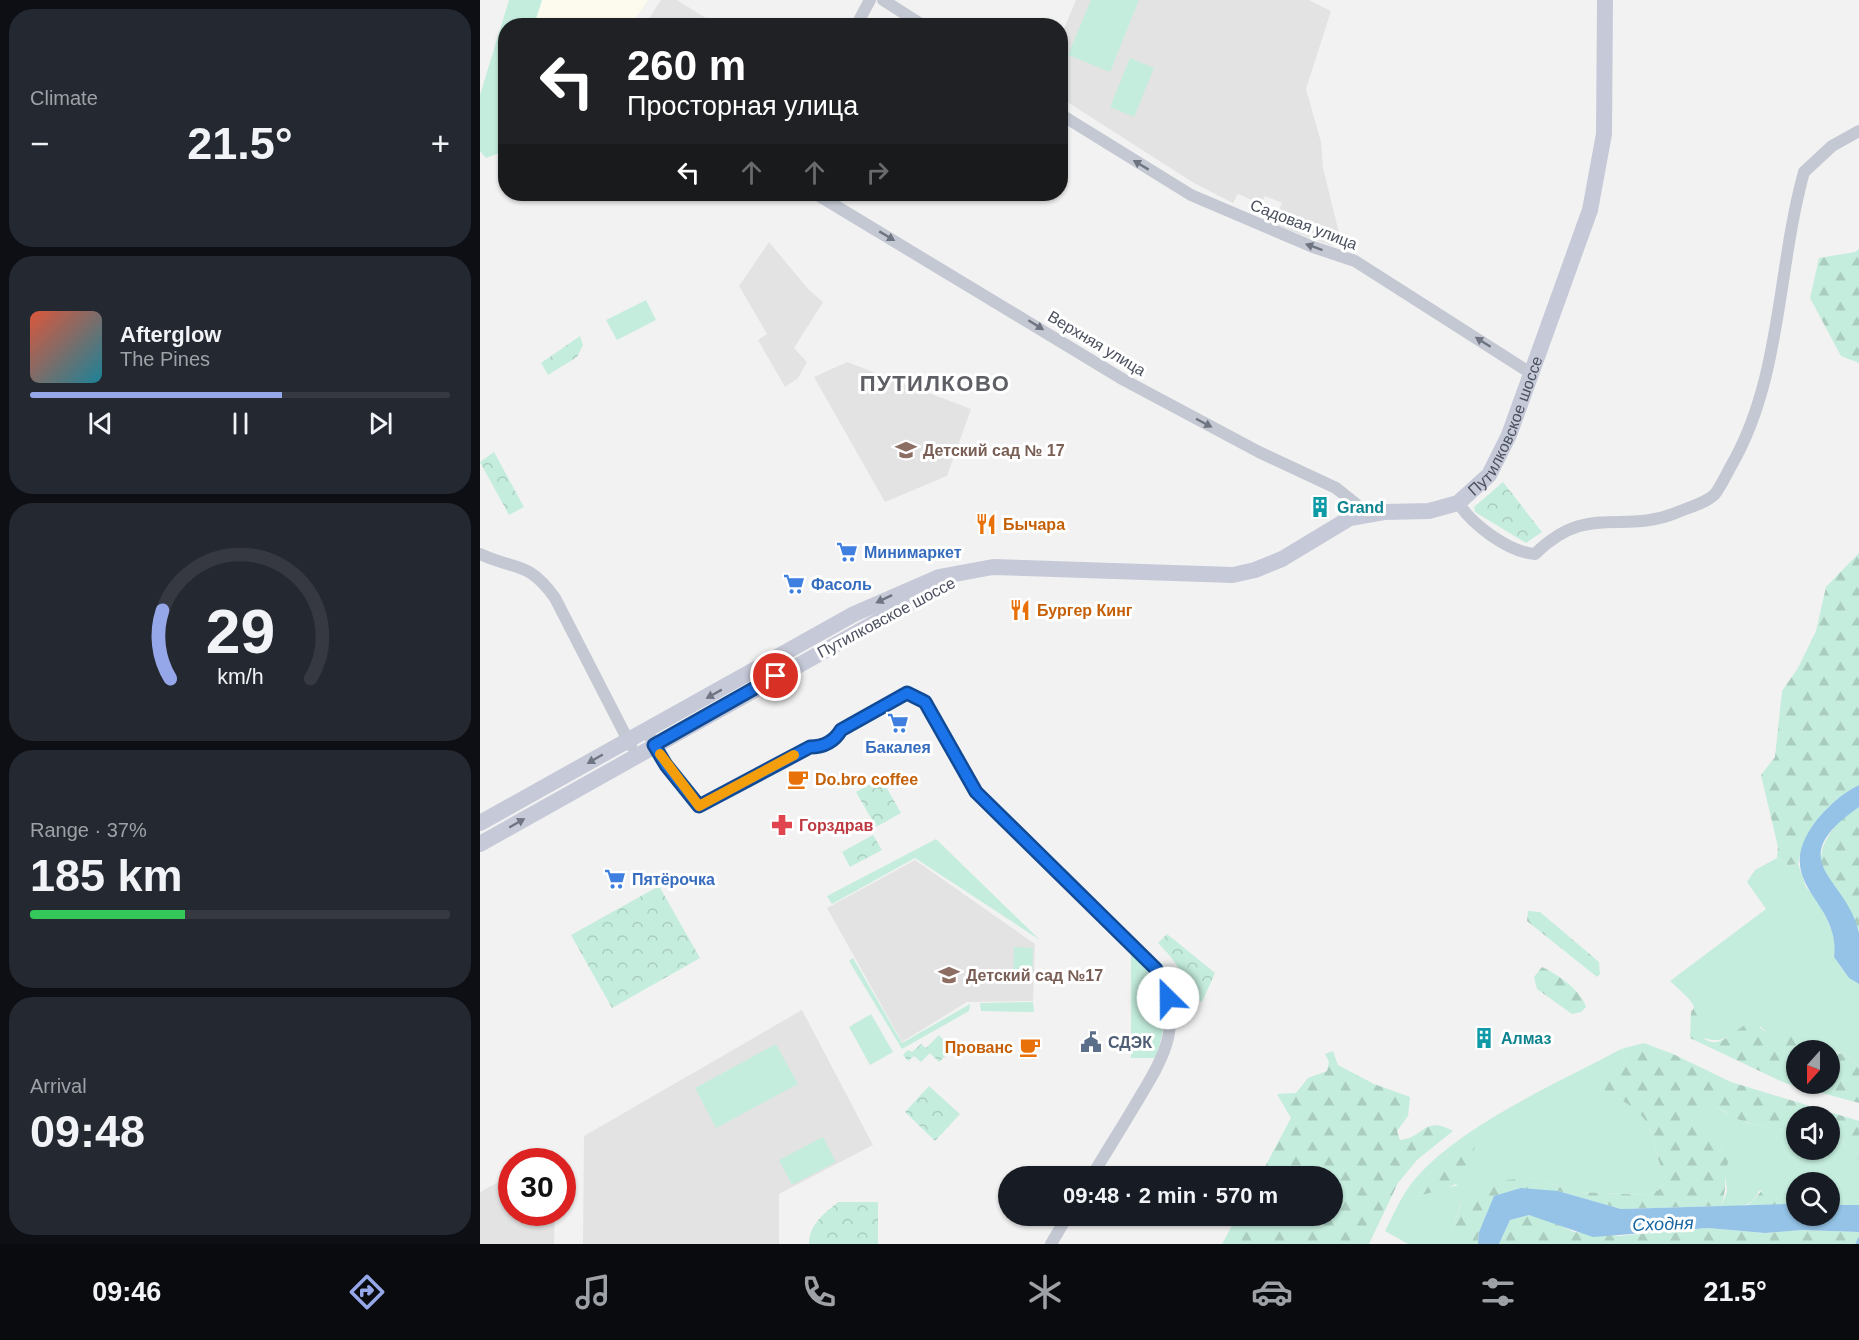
<!DOCTYPE html>
<html lang="en">
<head>
<meta charset="utf-8">
<style>
  body { margin:0; font-family:Arial,sans-serif; background:#242831; color:#f1f3f6; height:100vh; display:flex; flex-direction:column; font-size:22px; white-space:nowrap }
  * { box-sizing:border-box; margin:0 }
  p { font-size:20px; color:#9ea1a6 }
  .icon { flex:none; width:33px; height:33px; fill:none; stroke:currentColor; stroke-width:2; stroke-linecap:round; stroke-linejoin:round }
  .map { position:relative; flex:1; overflow:hidden }
  .side { display:flex; flex-direction:column; gap:9px; padding:9px; background:#0d0f14; width:480px }
  .side>* { flex:none }
  .guide { position:absolute; left:18px; top:18px; width:570px; height:183px; border-radius:24px; box-shadow:0 2px 4px #0004; background:#202124; color:#fff; overflow:hidden }
  .needle { width:39px; rotate:201deg }
  .tools { position:absolute; left:1306px; top:1040px; display:grid; gap:12px }
  .tools a { display:grid; place-items:center; width:54px; height:54px; border-radius:50%; background:#171b24; box-shadow:0 2px 4px #0004; font-size:30px }
  .speed { position:absolute; left:18px; top:1148px; display:flex; gap:12px; font-size:30px; font-weight:700; text-align:center }
  .speed>* { display:grid; place-content:center; width:78px; height:78px; border-radius:50%; background:#171b24; box-shadow:0 2px 4px #0004; line-height:1 }
  .speed .limit { border:9px solid #d22; background:#fff; color:#111 }
  .pin { position:absolute; display:grid; place-items:center; width:51px; height:51px; color:#fff; margin:-26px; border:3px solid #fff; border-radius:50%; box-shadow:0 2px 6px #0007 }
  .me { position:absolute; width:66px; margin:-33px; rotate:337deg; stroke-linejoin:round; filter:drop-shadow(0 0 4px #0008) }
  .turn { display:flex; align-items:center; gap:21px; height:126px; padding:0 30px; font-size:27px }
  .turn .icon { width:78px; height:78px; stroke-width:2.5 }
  .turn b { display:block; font-size:42px; line-height:51px }
  .lanes { display:flex; align-items:center; height:57px; padding:0 30px; background:#0003; justify-content:center; gap:30px; direction:ltr }
  .lanes .off { opacity:.35 }
  .big { font-size:45px; font-weight:600; line-height:1.1 }
  .side .widget { flex:1; display:flex; flex-direction:column; justify-content:center; gap:9px; min-width:0; padding:0 21px; border-radius:24px; background:#242831 }
  .side .dial { align-items:center; gap:0 }
  .dial svg { height:156px; overflow:visible; fill:none; stroke:#363941; stroke-width:7; stroke-linecap:round; text-anchor:middle }
  .dial text { fill:#f1f3f6; stroke:none }
  .song { display:flex; align-items:center; gap:18px }
  .cover { width:72px; height:72px; border-radius:9px; background:linear-gradient(135deg,hsl(10 70% 55%),hsl(190 70% 35%)) }
  .played { height:6px; border-radius:3px; background:linear-gradient(90deg,#96a7e9 60%,#363941 60%) }
  .keys { display:flex; justify-content:space-around; direction:ltr }
  .heat { display:flex; justify-content:space-between; align-items:center; font-size:33px; direction:ltr }
  .charge { height:9px; border-radius:4px; background:linear-gradient(90deg,#34c759 37%,#363941 0) }
  .trip { position:absolute; left:518px; top:1166px; width:345px; height:60px; border-radius:30px; background:#171b24; box-shadow:0 2px 4px #0004; font-weight:600; line-height:60px; text-align:center }
  .tabs { display:flex; height:96px; justify-content:space-around; align-items:center; background:#090b0e; color:#9ea1a6 }
  .tabs .icon { width:42px; height:42px }
  .tabs .selected { color:#96a7e9 }
  .tabs b { font-size:27px; color:#f1f3f6 }
  main { display:flex; flex:1; min-height:0 }
  .map>svg:first-child { display:block }
</style>
</head>
<body>
<main>
<section class="side">
<div class="widget"><p>Climate</p>
<div class="heat"><a>−</a><b class="big">21.5°</b><a>+</a></div>
</div>
<div class="widget">
<div class="song"><i class="cover"></i><div><b>Afterglow</b><p>The Pines</p></div></div>
<div class="played"></div>
<div class="keys"><svg class="icon" aria-label="previous" viewBox="0 0 24 24"><path d="M18 5L8 12l10 7zM5 5v14"/></svg><svg class="icon" aria-label="pause" viewBox="0 0 24 24"><path d="M8 5v14M16 5v14"/></svg><svg class="icon" aria-label="next" viewBox="0 0 24 24"><path d="M6 5l10 7-10 7zM19 5v14"/></svg></div>
</div>
<div class="widget dial"><svg viewBox="0 0 100 80">
<path d="M14 69A42 42 0 1 1 86 69"/>
<path d="M14 69A42 42 0 0 1 10 34" stroke="#96a7e9"/>
<text x="50" y="56" font-size="32" font-weight="700">29</text>
<text x="50" y="72" font-size="11">km/h</text>
</svg></div>
<div class="widget"><p>Range · 37%</p><b class="big">185 km</b><div class="charge"></div></div>
<div class="widget"><p>Arrival</p><b class="big">09:48</b></div>
</section>
<div class="map">
<svg width="1379" height="1244" viewBox="0 0 1379 1244">
  <defs>
    <pattern id="forest-firs" width="22" height="20" patternUnits="userSpaceOnUse" patternTransform="scale(1.5)"><rect width="22" height="20" fill="#c4eddd"/><path d="M5 1l3.5 6h-7zM16 11l3.5 6h-7z" fill="#aacdc0"/></pattern>
    <pattern id="park-crowns" width="20" height="18" patternUnits="userSpaceOnUse" patternTransform="scale(1.5)"><rect width="20" height="18" fill="#c4eddd"/><path d="M2 6a3 3 0 1 1 6 0M12 15a3 3 0 1 1 6 0" fill="none" stroke="#aacdc0"/></pattern>
  </defs>
  <rect width="100%" height="100%" fill="#f3f2f2"/>
  <path fill="#fcfbee" d="M62 0H168L151 25 54 26Z"/>
  <path fill="#e4e3e3" d="M181 0H197L237 25H165Z
    M596 0H829L851 11 826 89 841 142 843 168 860 237 852 246 793 224 802 203 785 196 781 204 758 194 753 203 714 183 581 98 580 38Z
    M289 242 329 290 343 302 314 348 327 362 318 378 305 387 278 340 287 334 259 286Z
    M367 362 491 409 467 476 405 502 334 377Z
    M435 860 555 944 553 1001 487 1002 422 1042 347 908Z
    M322 1010 393 1145 299 1194V1244H103L104 1136Z
    M31 1175 32 1212H75L74 1244H0V1192Z"/>
  <path fill="#c4eddd" fill-rule="evenodd" d="M29 0H62L54 25 26 26V110L23 122 25 151 6 158 0 151V95Z
    M611 0H659L630 72 588 55Z
    M650 58 674 68 654 117 630 107Z
    M166 300 176 320 137 340 126 320Z
    M456 839 560 940 435 858 352 904 347 896Z
    M1297 858 1308 865 1318 864 1326 887 1337 900 1352 930 1356 947 1354 957 1369 978 1379 984V1068L1365 1054 1350 1050H1324V1037L1303 1044 1295 1040 1281 1027C1275 1027 1267 1026 1262 1029 1246 1038 1240 1044 1221 1037L1217 1031C1219 1003 1210 1000 1190 981L1286 909 1267 882 1275 870Z
    M534 947 553 948 552 980 533 979Z
    M651 952C684 987 693 1011 675 1058H651Z
    M373 958 422 1043 490 1004 489 1011 422 1049 369 961Z
    M553 1002 554 1012 501 1011 500 1003Z
    M391 1014 413 1052 390 1065 369 1027Z
    M296 1044 318 1084 236 1128 215 1088Z
    M1141 1049 1147 1060 1123 1089C1141 1100 1164 1110 1171 1132 1177 1148 1176 1161 1186 1176L1179 1190 1164 1195 1100 1192 1050 1178 1031 1181 981 1203 971 1233V1244H928L905 1231C914 1214 922 1194 935 1179 983 1124 1076 1084 1141 1049ZM995 1146 976 1186 965 1187 933 1198 929 1194 968 1153Z
    M1227 1103C1236 1106 1240 1110 1248 1114 1268 1126 1294 1129 1317 1131V1149H1350V1133L1358 1136 1379 1160V1205H1350V1182H1317V1198L1310 1189 1279 1191C1270 1209 1259 1207 1241 1206L1247 1192 1243 1149C1232 1142 1225 1128 1215 1118L1216 1107Z
    M343 1137 356 1162 312 1185 299 1160Z"/>
  <path fill="url(#forest-firs)" d="M1379 249V363L1361 356 1330 298 1339 258 1375 252Z
    M1379 553V785C1348 800 1324 830 1318 864L1308 865 1297 858 1298 847 1281 775 1295 757 1302 691 1318 668 1336 631 1346 587Z
    M1379 807V931L1340 862 1343 846 1350 833 1361 819Z
    M1048 911 1060 912 1119 962 1120 974 1117 977 1047 921Z
    M1062 967C1077 974 1101 990 1106 1007L1101 1012 1092 1014 1057 989 1054 977Z
    M1215 1006 1219 1016 1217 1031C1237 1059 1255 1026 1272 1022L1303 1044 1306 1035 1315 1033 1324 1037V1050H1317V1083H1350V1052L1365 1054 1379 1068V1103L1305 1083 1210 1038 1211 1012Z
    M1164 1043 1193 1054 1251 1082 1379 1121V1160L1358 1136 1350 1133V1116H1317V1131C1297 1130 1279 1127 1260 1120 1243 1114 1236 1100 1216 1107V1118C1226 1129 1242 1147 1249 1159 1243 1175 1248 1188 1241 1206L1141 1209 1078 1191 1014 1197 999 1232 998 1244H971V1233L981 1204 989 1190 1002 1182 1050 1178 1100 1192 1164 1195 1179 1190 1186 1176C1176 1161 1177 1148 1171 1132 1164 1110 1141 1100 1122 1089L1147 1060 1141 1049Z
    M853 1051 858 1065 894 1084 930 1097 928 1116 917 1131 920 1140C945 1138 943 1115 973 1131L937 1160 918 1183 889 1244H742L758 1215H852V1176H780L811 1118 797 1094 816 1093 828 1078 847 1071 849 1062 845 1054Z
    M984 1142 995 1146C992 1154 994 1162 991 1170 986 1187 948 1192 933 1198L929 1194C944 1173 963 1156 984 1142Z
    M1288 1186 1310 1189 1317 1198V1206L1307 1204 1265 1207C1275 1201 1278 1192 1288 1186Z
    M1048 1215 1071 1221 1094 1232 1139 1236 1228 1228 1285 1233 1322 1230 1379 1232V1244H1019L1030 1220Z"/>
  <path fill="url(#park-crowns)" d="M100 336 103 345 97 357 68 375 61 363Z
    M14 452 44 507 29 515 0 462Z
    M1023 482 1062 532 1046 543 995 512 994 507Z
    M401 778 421 813 396 827 376 792Z
    M393 835 402 850 370 867 362 852Z
    M179 886 220 958 132 1008 91 935Z
    M687 934 735 973 722 1002 709 995C704 973 694 959 678 943Z
    M459 1035 472 1050 459 1062 450 1053 441 1062 434 1056 428 1061 423 1055 428 1050 432 1052 441 1044 446 1048Z
    M449 1086 480 1114 455 1141 425 1112Z
    M358 1202H398V1244H329C329 1224 344 1214 358 1202Z"/>
  <path fill="#94c3e7" d="M1379 785V807C1299 863 1367 876 1379 933 1379 948 1379 968 1379 984L1369 978 1354 957C1362 900 1288 884 1336 821 1348 806 1362 793 1379 785Z
    M1041 1188 1078 1191 1141 1209 1308 1204 1317 1206V1215H1350V1205H1379V1232L1322 1230 1285 1233 1228 1228 1113 1237 1049 1215 1030 1220 1019 1244H998L999 1232 1014 1196Z"/>
  <g fill="none" stroke-linecap="round" stroke-linejoin="round">
    <path stroke="#94c3e7" stroke-width="3" d="M1377 1244 1379 1239"/>
    <path stroke="#c3c8d2" stroke-width="12" d="M403 0 444 26
      M376 26 390 0
      M580 114 711 195 833 247 875 261 1052 374
      M336 194 644 380 779 452 856 488 876 504 881 514
      M978 503C993 525 1028 552 1055 554 1109 501 1142 536 1198 512 1210 507 1226 503 1235 494 1241 486 1246 475 1251 466 1302 378 1297 269 1324 172L1352 146 1379 131
      M0 554C36 571 48 560 75 598L151 746
      M166 730 186 765 219 806 330 747C343 747 354 742 361 730L423 695 432 694 443 699 497 792 676 969C706 1024 684 1057 655 1105 641 1129 626 1152 612 1176
      M571 1244 588 1215"/>
    <g stroke="#c6cad8" stroke-width="16">
      <path id="s1" d="M0 823 374 614 459 577 513 567 753 575 775 570 802 559 870 518 904 512 949 511 978 503 1009 475 1029 435 1110 210 1124 134 1125 0"/>
      <path d="M0 844 460 586"/>
    </g>
  </g>
  <defs><path id="oneway-solid" d="M-6-.8H1V-3.2L6.5 0L1 3.2V.8H-6Z" transform="scale(1.5)"/></defs>
  <g fill="#6e7481">
    <use href="#oneway-solid" transform="translate(661 165) rotate(-149)"/>
    <use href="#oneway-solid" transform="translate(407 236) rotate(31)"/>
    <use href="#oneway-solid" transform="translate(834 247) rotate(-160)"/>
    <use href="#oneway-solid" transform="translate(556 325) rotate(32)"/>
    <use href="#oneway-solid" transform="translate(1003 342) rotate(-148)"/>
    <use href="#oneway-solid" transform="translate(724 423) rotate(28)"/>
  </g>
  <g fill="#6f7583">
    <use href="#oneway-solid" transform="translate(404 599) rotate(154)"/>
    <use href="#oneway-solid" transform="translate(234 694) rotate(151)"/>
    <use href="#oneway-solid" transform="translate(115 759) rotate(150)"/>
    <use href="#oneway-solid" transform="translate(37 823) rotate(-30)"/>
  </g>
  <g fill="none" stroke-linecap="round" stroke-linejoin="round">
    <defs>
      <path id="route" d="M296 676 174 745 186 765 219 806 330 747C343 747 354 742 361 730L427 693 445 702 496 792 676 969 688 998"/>
    </defs>
    <use href="#route" stroke="#114b97" stroke-width="15"/>
    <use href="#route" stroke="#1a73e8" stroke-width="10"/>
    <path stroke="#f59e0b" stroke-width="10" d="M180 754 219 806 314 755"/>
  </g>
  <defs>
    <symbol id="school-bare" viewBox="-9 -9 18 18"><path d="M0-5L7-2L0 1L-7-2ZM-4 1L0 2.5L4 1V4Q0 6-4 4Z" fill="#8d6e63" stroke="#fff" stroke-width="2.5" paint-order="stroke"/></symbol>
    <symbol id="building-bare" viewBox="-9 -9 18 18"><path d="M-4-6H4V6H1V3H-1V6H-4ZM-2.5-4.3h1.7v1.8h-1.7ZM.8-4.3h1.7v1.8H.8ZM-2.5-1h1.7V.8h-1.7ZM.8-1h1.7V.8H.8Z" fill="#0f9aa8" stroke="#fff" stroke-width="2.5" paint-order="stroke"/></symbol>
    <symbol id="restaurant-bare" viewBox="-9 -9 18 18"><path d="M-5-6h1v4h1v-4h1v4h1v-4h1v5L-1.5 .5V6h-2V.5L-5-1ZM5-6V6H3V1.5H1.5Q1.5-4 5-6Z" fill="#e8710a" stroke="#fff" stroke-width="2.5" paint-order="stroke"/></symbol>
    <symbol id="supermarket-bare" viewBox="-9 -9 18 18"><path d="M-6-5.5h2.5l.6 2H6L4.5 2H-2.5L-4.4-4H-6ZM-1.5 3.2a1.3 1.3 0 1 0 .1 0ZM3 3.2a1.3 1.3 0 1 0 .1 0Z" fill="#3f7fe0" stroke="#fff" stroke-width="2.5" paint-order="stroke"/></symbol>
    <symbol id="cafe-bare" viewBox="-9 -9 18 18"><path d="M-5.5-4.5H6V0H3Q3 3.5 0 3.5H-2.5Q-5.5 3.5-5.5 0ZM3-3.2v2h1.7v-2ZM-6 4.5H4V6H-6Z" fill="#e8710a" stroke="#fff" stroke-width="2.5" paint-order="stroke"/></symbol>
    <symbol id="pharmacy-bare" viewBox="-9 -9 18 18"><path d="M-2-6h4v4h4v4h-4v4h-4v-4h-4v-4h4Z" fill="#e0444e" stroke="#fff" stroke-width="2.5" paint-order="stroke"/></symbol>
    <symbol id="civic-bare" viewBox="-9 -9 18 18"><path d="M-.6-6.5H3V-4.5H.6V-3L4-1V1h2V6H-6V1h2V-1L-.6-3ZM-1.2 2.5V6h2.4V2.5Z" fill="#5c6f8a" stroke="#fff" stroke-width="2.5" paint-order="stroke"/></symbol>
  </defs>
  <g fill-rule="evenodd">
    <use href="#school-bare" x="411" y="435" width="30" height="30"/>
    <use href="#building-bare" x="825" y="492" width="30" height="30"/>
    <use href="#restaurant-bare" x="491" y="509" width="30" height="30"/>
    <use href="#supermarket-bare" x="352" y="537" width="30" height="30"/>
    <use href="#supermarket-bare" x="299" y="569" width="30" height="30"/>
    <use href="#restaurant-bare" x="525" y="595" width="30" height="30"/>
    <use href="#supermarket-bare" x="403" y="708" width="30" height="30"/>
    <use href="#cafe-bare" x="303" y="764" width="30" height="30"/>
    <use href="#pharmacy-bare" x="287" y="810" width="30" height="30"/>
    <use href="#supermarket-bare" x="120" y="864" width="30" height="30"/>
    <use href="#school-bare" x="454" y="960" width="30" height="30"/>
    <use href="#building-bare" x="989" y="1023" width="30" height="30"/>
    <use href="#civic-bare" x="596" y="1027" width="30" height="30"/>
    <use href="#cafe-bare" x="535" y="1032" width="30" height="30"/>
  </g>
  <g text-anchor="middle" stroke-width="6" stroke-linejoin="round" paint-order="stroke">
    <g font-size="16" fill="#4a505e" stroke="#fff">
      <text transform="translate(824 224) rotate(21)" y="6">Садовая улица</text>
      <text transform="translate(617 343) rotate(31)" y="6">Верхняя улица</text>
      <text dy="6" stroke="none"><textPath href="#s1" startOffset="1150">Путилковское шоссе</textPath></text>
      <text transform="translate(406 617) rotate(-28)" y="6">Путилковское шоссе</text>
    </g>
    <g font-size="16" font-weight="bold" fill="#785e54" stroke="#fff" text-anchor="start">
      <text x="443" y="456">Детский сад № 17</text>
      <text x="486" y="981">Детский сад №17</text>
    </g>
    <g font-size="16" font-weight="bold" fill="#0d838f" stroke="#fff" text-anchor="start">
      <text x="857" y="513">Grand</text>
      <text x="1021" y="1044">Алмаз</text>
    </g>
    <g font-size="16" font-weight="bold" fill="#c56008" stroke="#fff" text-anchor="start">
      <text x="523" y="530">Бычара</text>
      <text x="557" y="616">Бургер Кинг</text>
      <text x="335" y="785">Do.bro coffee</text>
      <text x="533" y="1053" text-anchor="end">Прованс</text>
    </g>
    <g font-size="16" font-weight="bold" fill="#366cbe" stroke="#fff" text-anchor="start">
      <text x="384" y="558">Минимаркет</text>
      <text x="331" y="590">Фасоль</text>
      <text x="418" y="753" text-anchor="middle">Бакалея</text>
      <text x="152" y="885">Пятёрочка</text>
    </g>
    <g font-size="16" font-weight="bold" fill="#be3a42" stroke="#fff" text-anchor="start">
      <text x="319" y="831">Горздрав</text>
    </g>
    <g font-size="16" font-weight="bold" fill="#4e5e75" stroke="#fff" text-anchor="start">
      <text x="628" y="1048">СДЭК</text>
    </g>
    <g font-size="18" font-style="italic" fill="#1766a4" stroke="#fff">
      <text transform="translate(1183 1224) rotate(-2)" y="6">Сходня</text>
    </g>
    <g font-size="22" font-weight="bold" letter-spacing="1.5" fill="#5e6066" stroke="#fff">
      <text x="455" y="391">ПУТИЛКОВО</text>
    </g>
  </g>
</svg>
<div class="tools">
<a><svg class="needle" viewBox="-14 -14 28 28"><path d="M0-13l5 13h-10z" fill="#e53935"/><path d="M0 13l5-13h-10z" fill="#9ea1a6"/></svg></a>
<a><svg class="icon" aria-label="sound" viewBox="0 0 24 24"><path d="M4 9h4l5-4v14l-5-4H4zM17 9q2 3 0 6"/></svg></a>
<a><svg class="icon" aria-label="search" viewBox="0 0 24 24"><circle cx="10" cy="10" r="6"/><path d="M15 15l6 6"/></svg></a>
</div>
<div class="speed"><div class="limit">30</div></div>
<div class="pin" style="left:296px;top:676px;background:#d93025"><svg class="icon" aria-label="arrive" viewBox="0 0 24 24"><path d="M6 21V4h12l-3 4 3 4H6"/></svg></div>
<svg class="me" style="left:688px;top:998px" viewBox="-20 -20 40 40"><circle r="19" fill="#fff"/><path d="M0-13L10 11 0 6-10 11z" fill="#1a73e8"/></svg>
<div class="trip">09:48 · 2 min · 570 m</div>
<div class="guide">
<div class="turn"><svg class="icon" aria-label="left" viewBox="0 0 24 24"><path d="M17 20v-9H6M10 6l-5 5 5 5"/></svg><div><b>260 m</b>Просторная улица</div></div>
<div class="lanes"><svg class="icon" aria-label="left" viewBox="0 0 24 24"><path d="M17 20v-9H6M10 6l-5 5 5 5"/></svg><svg class="icon off" aria-label="ahead" viewBox="0 0 24 24"><path d="M12 20V5M6 11l6-6 6 6"/></svg><svg class="icon off" aria-label="ahead" viewBox="0 0 24 24"><path d="M12 20V5M6 11l6-6 6 6"/></svg><svg class="icon off" aria-label="right" viewBox="0 0 24 24"><path d="M7 20v-9h11M14 6l5 5-5 5"/></svg></div>
</div>
</div>
</main>
<nav class="tabs">
<b>09:46</b>
<svg class="icon selected" aria-label="directions" viewBox="0 0 24 24"><path d="M12 3l9 9-9 9-9-9zM9 14v-3h6M13 9l2 2-2 2"/></svg>
<svg class="icon" aria-label="music" viewBox="0 0 24 24"><path d="M9 18V5l10-2v13"/><circle cx="6" cy="18" r="3"/><circle cx="16" cy="16" r="3"/></svg>
<svg class="icon" aria-label="phone" viewBox="0 0 24 24"><path d="M5 4h4l2 5-3 2q2 4 5 5l2-3 5 2v4C11 20 4 13 5 4z"/></svg>
<svg class="icon" aria-label="climate" viewBox="0 0 24 24"><path d="M12 3v18M4 7l16 10M4 17L20 7"/></svg>
<svg class="icon" aria-label="car" viewBox="0 0 24 24"><path d="M5 17H2v-5l4-1 3-4h7l3 4 3 1v5h-3M9 17h6M6 11h13"/><circle cx="7" cy="17" r="2"/><circle cx="17" cy="17" r="2"/></svg>
<svg class="icon" aria-label="filters" viewBox="0 0 24 24"><path d="M4 7h16M4 17h16"/><circle cx="9" cy="7" r="2"/><circle cx="15" cy="17" r="2"/></svg>
<b>21.5°</b>
</nav>
</body>
</html>
